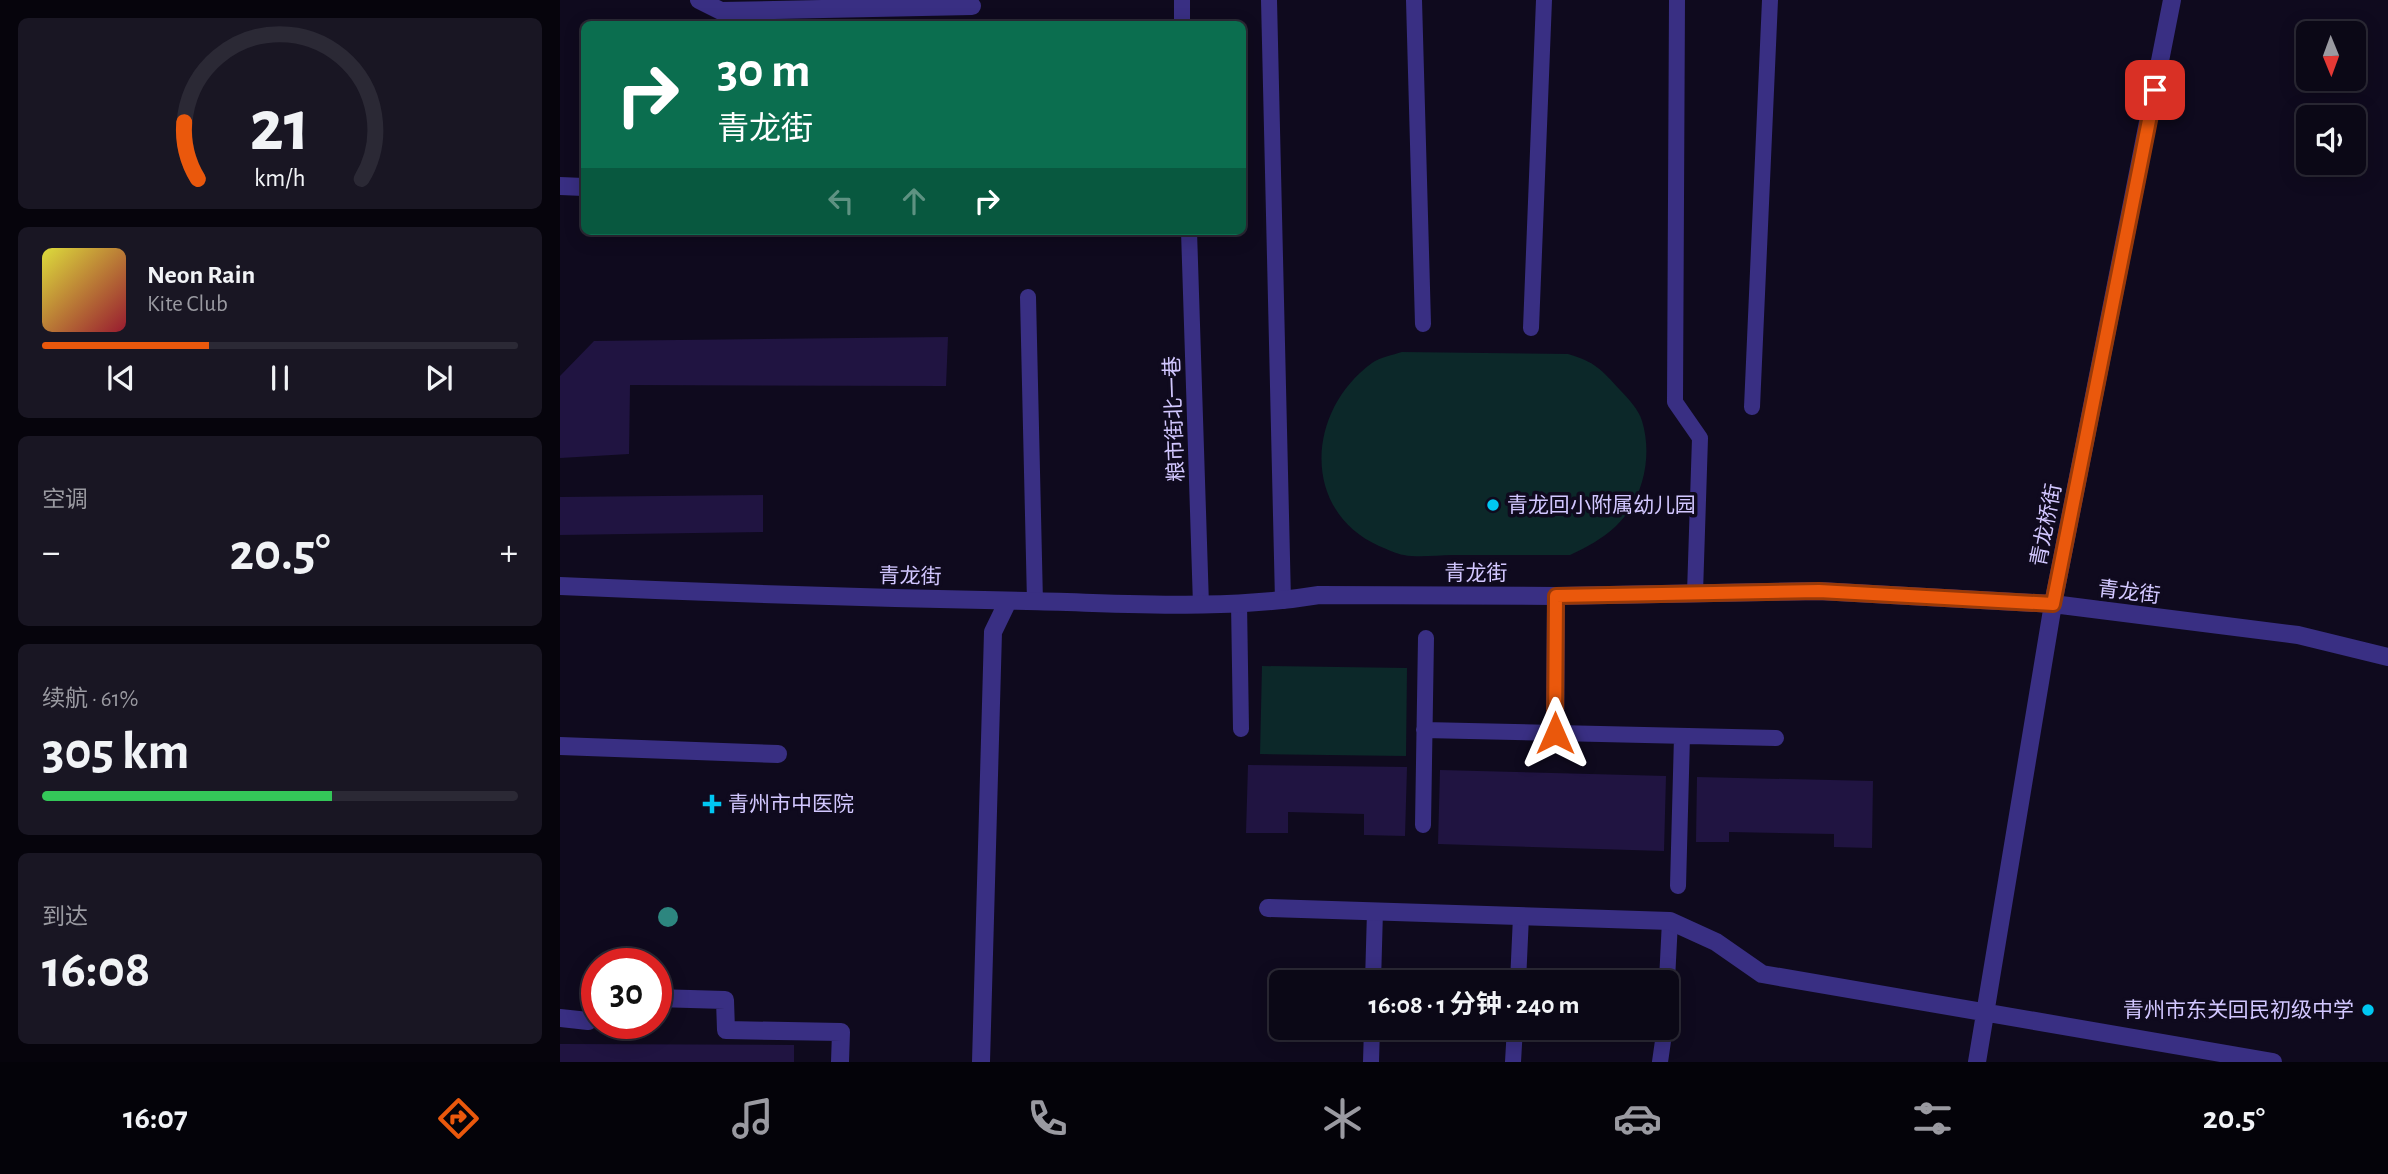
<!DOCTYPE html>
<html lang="zh">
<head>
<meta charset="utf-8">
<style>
  body { margin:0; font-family:"Alegreya Sans","Noto Sans SC",sans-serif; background:#191623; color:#f1f3f6; height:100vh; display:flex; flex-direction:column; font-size:26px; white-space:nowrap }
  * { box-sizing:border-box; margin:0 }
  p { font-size:23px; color:#9a9aa1 }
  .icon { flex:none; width:38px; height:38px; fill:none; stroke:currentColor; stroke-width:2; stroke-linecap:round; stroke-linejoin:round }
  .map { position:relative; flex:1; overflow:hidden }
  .sheet { display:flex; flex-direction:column; gap:18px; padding:18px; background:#06040c; width:560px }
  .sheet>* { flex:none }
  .hud { position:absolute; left:21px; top:21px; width:665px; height:214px; border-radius:10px; box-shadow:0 4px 18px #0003,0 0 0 2px #2b2935; background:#0b6e4f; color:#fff; overflow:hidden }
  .needle { width:46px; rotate:179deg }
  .buttons { position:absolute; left:1736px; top:21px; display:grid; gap:14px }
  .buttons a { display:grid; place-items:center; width:70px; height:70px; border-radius:10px; background:#0b0816; box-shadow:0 4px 18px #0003,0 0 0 2px #2b2935; font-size:35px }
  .speed { position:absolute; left:21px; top:948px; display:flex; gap:14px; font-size:35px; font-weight:700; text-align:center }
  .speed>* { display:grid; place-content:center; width:91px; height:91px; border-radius:50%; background:#0b0816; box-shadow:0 4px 18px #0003,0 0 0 2px #2b2935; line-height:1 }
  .speed .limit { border:10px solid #d22; background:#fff; color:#111 }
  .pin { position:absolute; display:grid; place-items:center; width:60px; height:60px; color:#fff; margin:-30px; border-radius:14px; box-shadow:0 4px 10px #0006 }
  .me { position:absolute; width:77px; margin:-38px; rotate:0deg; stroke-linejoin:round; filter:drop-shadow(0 0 5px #0008) }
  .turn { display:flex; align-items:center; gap:24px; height:147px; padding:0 21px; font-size:32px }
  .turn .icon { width:91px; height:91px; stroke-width:2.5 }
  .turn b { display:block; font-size:49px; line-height:60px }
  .lanes { display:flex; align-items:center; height:66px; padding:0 21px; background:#0003; justify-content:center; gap:35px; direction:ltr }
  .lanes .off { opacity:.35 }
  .big { font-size:52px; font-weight:700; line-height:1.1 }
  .sheet .card { flex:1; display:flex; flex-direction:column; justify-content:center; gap:10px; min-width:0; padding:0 24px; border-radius:10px; background:#191623 }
  .sheet .dial { align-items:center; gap:0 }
  .dial svg { height:182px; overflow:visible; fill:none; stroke:#2b2935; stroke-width:7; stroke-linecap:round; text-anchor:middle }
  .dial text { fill:#f1f3f6; stroke:none }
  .song { display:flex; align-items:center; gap:21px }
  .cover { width:84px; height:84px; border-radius:10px; background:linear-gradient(135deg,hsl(60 70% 55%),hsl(350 70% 35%)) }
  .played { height:7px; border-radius:4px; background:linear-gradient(90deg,#ea580c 35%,#2b2935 35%) }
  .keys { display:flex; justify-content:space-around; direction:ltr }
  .heat { display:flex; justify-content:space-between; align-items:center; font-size:38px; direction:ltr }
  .charge { height:10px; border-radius:5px; background:linear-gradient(90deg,#34c759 61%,#2b2935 0) }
  .trip { position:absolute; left:709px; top:970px; width:410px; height:70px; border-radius:10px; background:#0b0816; box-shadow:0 4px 18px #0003,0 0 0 2px #2b2935; font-weight:700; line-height:70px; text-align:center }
  .tabs { display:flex; height:112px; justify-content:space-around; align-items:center; background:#040309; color:#9a9aa1 }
  .tabs .icon { width:49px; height:49px }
  .tabs .current { color:#ea580c }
  .tabs b { font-size:32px; color:#f1f3f6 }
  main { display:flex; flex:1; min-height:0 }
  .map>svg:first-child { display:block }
</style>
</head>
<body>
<main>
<section class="sheet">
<div class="card dial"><svg viewBox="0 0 100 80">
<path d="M14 69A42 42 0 1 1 86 69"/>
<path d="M14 69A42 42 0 0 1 8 44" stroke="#ea580c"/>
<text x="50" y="56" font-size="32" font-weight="700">21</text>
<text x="50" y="72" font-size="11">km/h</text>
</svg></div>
<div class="card">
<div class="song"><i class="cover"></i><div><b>Neon Rain</b><p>Kite Club</p></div></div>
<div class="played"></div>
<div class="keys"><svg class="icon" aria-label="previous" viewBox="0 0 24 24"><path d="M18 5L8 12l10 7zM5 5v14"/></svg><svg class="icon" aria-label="pause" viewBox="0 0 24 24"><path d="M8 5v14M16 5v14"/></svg><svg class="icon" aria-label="next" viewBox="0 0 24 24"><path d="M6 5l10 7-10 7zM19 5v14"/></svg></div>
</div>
<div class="card"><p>空调</p>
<div class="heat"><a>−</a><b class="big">20.5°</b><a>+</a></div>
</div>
<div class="card"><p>续航 · 61%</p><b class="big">305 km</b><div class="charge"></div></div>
<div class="card"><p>到达</p><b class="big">16:08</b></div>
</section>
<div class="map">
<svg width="1828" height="1062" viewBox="0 0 1828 1062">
  <rect width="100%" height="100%" fill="#0f0a1e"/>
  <path fill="#0c2829" d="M842 352 1008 354C1035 362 1041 369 1060 390 1068 398 1079 410 1082 421 1093 457 1083 500 1056 526 1042 539 1027 547 1010 555 971 555 931 555 892 555 877 555 859 558 844 555 836 554 827 549 819 546 740 510 747 410 812 363 820 357 833 355 842 352Z
    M702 666 847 668 846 756 700 754Z"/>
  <path fill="#201441" d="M388 337 386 386 70 385 69 454 0 458V376L34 341Z
    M203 495V532L0 535V497Z
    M688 765 847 767 845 836 804 835V814L728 812V833H686Z
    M880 770 1106 776 1104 851 878 844Z
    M1137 777 1313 781 1312 848 1274 847V834L1169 832V842H1136Z
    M0 1044 234 1045V1062H0Z"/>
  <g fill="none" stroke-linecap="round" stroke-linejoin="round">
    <path stroke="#392f83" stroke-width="16" d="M622 0V24
      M709 0 723 601
      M854 0 863 324
      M1117 0 1115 402 1140 438 1135 593
      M629 231 641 605
      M468 297 475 602
      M971 328 984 0
      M1192 407 1210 0
      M679 603 681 729
      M864 730 1216 738
      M863 825 866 638
      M1118 886 1122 736
      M813 982 815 911
      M958 982 961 916
      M1106 1000 1110 921
      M811 1062 812 1027
      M953 1062 955 1027
      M1100 1062 1105 1027"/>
    <path stroke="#392f83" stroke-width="18" d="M139 0 161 11 412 6
      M0 186 24 187
      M0 586C156 593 311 598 467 601 564 603 663 611 759 595L996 596 1259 591 1493 604 1738 635 1828 657
      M995 733 996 596
      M0 746 218 754
      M708 908 1110 921 1156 942 1202 974 1713 1062
      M96 998 165 1000 166 1030 281 1032 280 1062
      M0 1018 28 1021 37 1006
      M421 1062 433 632 448 601
      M1417 1062 1493 604 1612 0"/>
  </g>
  <circle fill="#2d867f" cx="108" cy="917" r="10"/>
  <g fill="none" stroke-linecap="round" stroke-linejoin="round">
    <defs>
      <path id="route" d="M995 733 996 596 1259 591 1493 604 1595 90"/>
    </defs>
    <use href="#route" stroke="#983908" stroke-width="18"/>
    <use href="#route" stroke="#ea580c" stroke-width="12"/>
  </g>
  <g fill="#00c7f2" stroke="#0f0a1e" stroke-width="2.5">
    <circle cx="933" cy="505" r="7"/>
    <path d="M148.5 793.5h7v7h7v7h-7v7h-7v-7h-7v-7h7z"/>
    <circle cx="1808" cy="1010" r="7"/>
  </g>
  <g text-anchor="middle" stroke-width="7" stroke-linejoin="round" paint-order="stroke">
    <g font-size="21" fill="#d2c7ff" stroke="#0f0a1e">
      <text transform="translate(614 419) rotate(-92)" y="7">粮市街北一巷</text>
      <text transform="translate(1486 525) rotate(-79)" y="7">青龙桥街</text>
      <text x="916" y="580">青龙街</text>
      <text transform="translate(350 576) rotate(1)" y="7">青龙街</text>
      <text transform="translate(1569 592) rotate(7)" y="7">青龙街</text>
    </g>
    <g font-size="21" fill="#d2c7ff" stroke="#0f0a1e" text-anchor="start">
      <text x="947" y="512">青龙回小附属幼儿园</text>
      <text x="168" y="811">青州市中医院</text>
      <text x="1794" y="1017" text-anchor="end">青州市东关回民初级中学</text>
    </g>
  </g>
</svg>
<div class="buttons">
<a><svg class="needle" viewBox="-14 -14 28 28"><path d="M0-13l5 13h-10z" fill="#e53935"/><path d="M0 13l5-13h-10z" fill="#9a9aa1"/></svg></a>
<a><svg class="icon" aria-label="sound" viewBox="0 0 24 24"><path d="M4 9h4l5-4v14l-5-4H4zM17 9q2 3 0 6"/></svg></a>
</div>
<div class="speed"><div class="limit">30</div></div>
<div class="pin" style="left:1595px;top:90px;background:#d93025"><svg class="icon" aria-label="arrive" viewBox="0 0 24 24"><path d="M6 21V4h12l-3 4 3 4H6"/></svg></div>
<svg class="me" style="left:995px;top:733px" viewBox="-20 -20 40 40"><path d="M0-17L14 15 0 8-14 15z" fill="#ea580c" stroke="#fff" stroke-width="4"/></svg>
<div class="trip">16:08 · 1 分钟 · 240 m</div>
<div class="hud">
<div class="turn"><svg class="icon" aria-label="right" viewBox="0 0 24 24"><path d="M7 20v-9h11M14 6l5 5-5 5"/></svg><div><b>30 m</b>青龙街</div></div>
<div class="lanes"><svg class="icon off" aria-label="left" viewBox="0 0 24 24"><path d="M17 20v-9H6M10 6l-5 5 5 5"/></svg><svg class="icon off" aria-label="ahead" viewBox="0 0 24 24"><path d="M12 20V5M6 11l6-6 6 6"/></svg><svg class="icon" aria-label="right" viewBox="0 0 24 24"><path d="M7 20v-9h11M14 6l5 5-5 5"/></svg></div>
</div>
</div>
</main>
<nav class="tabs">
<b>16:07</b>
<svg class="icon current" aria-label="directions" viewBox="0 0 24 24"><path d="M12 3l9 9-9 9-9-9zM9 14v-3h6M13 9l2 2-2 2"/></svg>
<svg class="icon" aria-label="music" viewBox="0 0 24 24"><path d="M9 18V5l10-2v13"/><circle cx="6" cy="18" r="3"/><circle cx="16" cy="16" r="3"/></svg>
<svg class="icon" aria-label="phone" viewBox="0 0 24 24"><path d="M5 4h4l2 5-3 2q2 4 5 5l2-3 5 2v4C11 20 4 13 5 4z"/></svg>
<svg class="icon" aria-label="climate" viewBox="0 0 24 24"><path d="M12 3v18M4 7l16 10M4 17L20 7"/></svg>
<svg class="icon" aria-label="car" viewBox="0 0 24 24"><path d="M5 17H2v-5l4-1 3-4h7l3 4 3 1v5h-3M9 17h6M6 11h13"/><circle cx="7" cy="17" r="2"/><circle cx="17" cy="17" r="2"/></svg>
<svg class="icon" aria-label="filters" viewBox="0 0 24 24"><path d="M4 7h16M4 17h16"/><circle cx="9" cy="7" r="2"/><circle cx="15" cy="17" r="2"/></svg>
<b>20.5°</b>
</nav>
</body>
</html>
